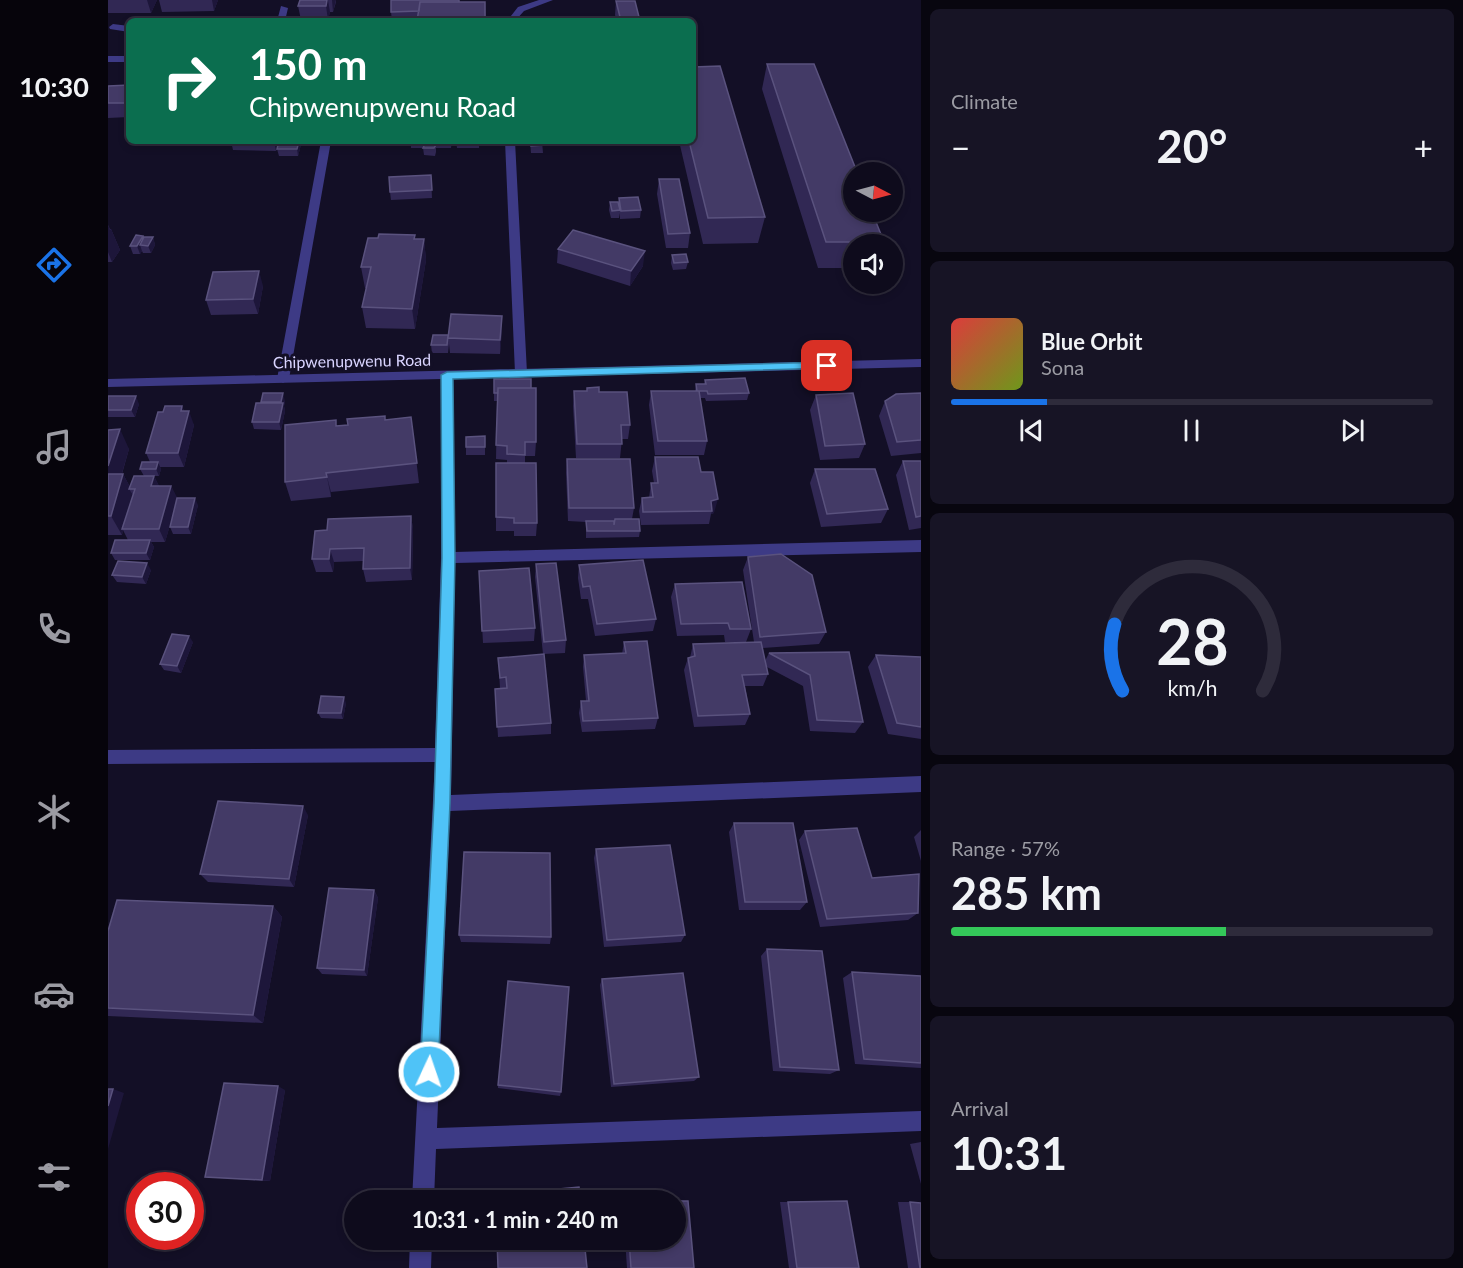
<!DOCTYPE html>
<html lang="en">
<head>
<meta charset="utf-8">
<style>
  body { margin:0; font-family:Lato,sans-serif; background:#171425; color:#f1f3f6; height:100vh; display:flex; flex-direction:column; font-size:22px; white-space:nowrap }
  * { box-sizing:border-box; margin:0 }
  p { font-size:20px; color:#9b9ba3 }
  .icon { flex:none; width:33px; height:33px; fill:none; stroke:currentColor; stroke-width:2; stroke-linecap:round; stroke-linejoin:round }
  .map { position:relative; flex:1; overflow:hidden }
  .panel { display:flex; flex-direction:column; gap:9px; padding:9px; background:#08060f; width:542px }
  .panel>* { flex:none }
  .hud { position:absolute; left:18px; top:18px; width:570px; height:126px; border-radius:9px; box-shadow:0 3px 9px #0003,0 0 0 2px #2e2b3b; background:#0b6e4f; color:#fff; overflow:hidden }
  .needle { width:39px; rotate:96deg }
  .fabs { position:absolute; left:735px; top:162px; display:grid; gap:12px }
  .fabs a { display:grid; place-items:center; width:60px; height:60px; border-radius:50%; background:#0e0b1c; box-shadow:0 3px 9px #0003,0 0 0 2px #2e2b3b; font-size:30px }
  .speed { position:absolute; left:18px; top:1172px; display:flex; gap:12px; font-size:30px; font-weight:700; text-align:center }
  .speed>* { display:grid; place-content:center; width:78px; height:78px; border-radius:50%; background:#0e0b1c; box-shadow:0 3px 9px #0003,0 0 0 2px #2e2b3b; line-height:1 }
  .speed .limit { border:9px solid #d22; background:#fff; color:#111 }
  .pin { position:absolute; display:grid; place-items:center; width:51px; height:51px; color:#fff; margin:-26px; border-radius:12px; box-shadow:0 3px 9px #0006 }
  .me { position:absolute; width:66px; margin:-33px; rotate:3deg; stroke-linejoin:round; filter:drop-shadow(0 0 4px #0008) }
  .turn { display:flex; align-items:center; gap:21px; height:126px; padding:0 24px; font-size:27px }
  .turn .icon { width:78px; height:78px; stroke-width:2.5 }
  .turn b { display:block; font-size:42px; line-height:51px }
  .big { font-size:45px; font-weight:700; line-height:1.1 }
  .panel .tile { flex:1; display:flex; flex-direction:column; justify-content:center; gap:9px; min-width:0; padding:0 21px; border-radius:9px; background:#171425 }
  .panel .dial { align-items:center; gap:0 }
  .dial svg { height:156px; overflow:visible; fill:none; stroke:#2e2b3b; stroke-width:7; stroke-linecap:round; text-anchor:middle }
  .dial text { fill:#f1f3f6; stroke:none }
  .song { display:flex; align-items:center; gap:18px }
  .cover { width:72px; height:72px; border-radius:9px; background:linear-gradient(135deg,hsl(0 70% 55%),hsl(80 70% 35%)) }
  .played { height:6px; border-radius:3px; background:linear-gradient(90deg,#1a73e8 20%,#2e2b3b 20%) }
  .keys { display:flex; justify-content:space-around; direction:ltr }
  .heat { display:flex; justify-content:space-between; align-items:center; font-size:33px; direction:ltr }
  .charge { height:9px; border-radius:4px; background:linear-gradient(90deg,#34c759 57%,#2e2b3b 0) }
  .trip { position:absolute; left:236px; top:1190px; width:342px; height:60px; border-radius:30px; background:#0e0b1c; box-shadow:0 3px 9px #0003,0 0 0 2px #2e2b3b; font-weight:700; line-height:60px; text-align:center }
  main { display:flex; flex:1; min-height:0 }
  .dock { display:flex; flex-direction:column; width:108px; justify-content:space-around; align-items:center; background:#06040b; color:#9b9ba3 }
  .dock .icon { width:42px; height:42px }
  .dock .selected { color:#1a73e8 }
  .dock b { font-size:27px; color:#f1f3f6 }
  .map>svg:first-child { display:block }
</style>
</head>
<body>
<main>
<nav class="dock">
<b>10:30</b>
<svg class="icon selected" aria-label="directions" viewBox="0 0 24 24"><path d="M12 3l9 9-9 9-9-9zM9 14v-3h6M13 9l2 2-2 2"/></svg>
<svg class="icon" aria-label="music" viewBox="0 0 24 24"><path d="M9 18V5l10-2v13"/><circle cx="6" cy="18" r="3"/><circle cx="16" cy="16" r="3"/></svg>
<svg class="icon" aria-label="phone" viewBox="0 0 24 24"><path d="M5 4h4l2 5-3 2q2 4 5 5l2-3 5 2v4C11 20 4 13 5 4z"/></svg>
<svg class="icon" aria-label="climate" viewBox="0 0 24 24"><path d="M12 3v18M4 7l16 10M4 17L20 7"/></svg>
<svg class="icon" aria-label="car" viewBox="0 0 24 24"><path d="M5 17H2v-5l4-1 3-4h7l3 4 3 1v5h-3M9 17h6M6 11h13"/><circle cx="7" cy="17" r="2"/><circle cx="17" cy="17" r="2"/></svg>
<svg class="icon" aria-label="filters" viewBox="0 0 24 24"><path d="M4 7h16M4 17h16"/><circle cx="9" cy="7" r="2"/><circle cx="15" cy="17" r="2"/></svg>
</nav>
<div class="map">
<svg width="814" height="1268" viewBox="0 0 814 1268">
  <rect width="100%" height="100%" fill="#130f26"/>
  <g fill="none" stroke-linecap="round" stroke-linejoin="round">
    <path fill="#3d3a85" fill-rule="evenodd" d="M431 0H445L416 11 407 21H399L410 7Z
      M173 6 180 8 177 21H169Z
      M5 24 21 26V32L2 29 1 27Z
      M0 56H21V62H0Z
      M213 141H223L181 379 175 383 169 379Z
      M397 141H407L419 373 413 377 407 373Z"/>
    <path fill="#3d3a85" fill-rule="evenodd" d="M814 359V367L345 379 347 552 814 540V552L347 563 343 795 814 776V792L342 811 329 1128 814 1111V1131L328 1149 326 1200H304L327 762 0 764V750L327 748 333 558V379L0 387V379Z
      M302 1239H324L323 1268H301Z"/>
  </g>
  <path fill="#312854" d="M0 0H49L43 13H0Z
    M51 0H110L106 11 54 12Z
    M192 0H228V2L225 12H222L220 20H193L190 6Z
    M508 1 532 21H509L507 15Z
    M351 2H377L378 21H284L283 12Z
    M659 64 776 242 775 244H746V268H710L654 89Z
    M21 85V117L0 118V86Z
    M123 141H194L190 156H171L169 149 168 151 125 150Z
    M303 141H319V144H320V141H344L343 148H328V152L327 156 316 155 315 148H303Z
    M348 141H371V148H349Z
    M422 141H434L435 153H423Z
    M571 141H585L657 217 650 243 595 244Z
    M323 175 324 198 283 200 282 192Z
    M551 179 582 233 580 248H558L549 194Z
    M511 198 533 210 532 218 512 219V213L511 218H503L501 210 502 202 510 205Z
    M0 225 2 229H3L12 250 4 262H0Z
    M45 237 47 245 43 253H35L34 251 32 254H25L22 246 36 238Z
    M307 239H316L318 260 307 329 258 328 254 307 258 288H257L253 267Z
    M450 249 535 266 522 286 449 263Z
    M564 255 580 262 578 269 565 270 563 263Z
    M155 286 150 314 103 315 98 300Z
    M394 316V330L392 354 342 353 341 344 340 353H324L323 345 340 335Z
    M386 379 428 442 427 456H417V463L429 523 428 536H406V531H388V517L399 463V460L388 459 389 401H386Z
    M597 380 641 393 639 400 598 401 597 398H592L599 441 596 455H547L541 405 543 391H587L588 384H596Z
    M466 391 491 392 522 425 520 439H514L512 458H468L465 406Z
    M813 393V453L783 456 771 416 777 401Z
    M708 395 757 444 751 458 712 460 702 410Z
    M0 396 31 404 27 417H0Z
    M177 401 176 406 177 411 173 430 146 429 144 422 153 403V402Z
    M74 406 76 411 86 425 76 467H52L53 469 51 476H45H46L51 486H63L69 499 90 505 83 534H65L62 527 64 518 57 542H43L46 547 42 560H7L3 553 20 540 15 530 14 535H0V430L21 449 14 474H15L22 487 36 476 32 469 42 462 38 453 55 412Z
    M303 417 311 483 223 492V497L183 501 177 482 230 426Z
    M377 436V455H358V447Z
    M547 457 593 472 606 513 603 514 601 524 533 525 531 511 534 498H541L543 483H546L544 471Z
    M459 459 526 508 524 519 532 531 531 537 478 538V522L460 521 458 473Z
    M795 461H813V528L801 530 788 475Z
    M707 469 780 509 773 523 713 527 702 483Z
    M303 516 305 529 304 580 258 582 255 569V561L226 562 225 572H208L204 559 219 530Z
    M640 557 718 632 711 644 655 648 657 661 661 653 741 652 755 722 747 733 702 731 695 686 659 667 660 674 655 686H637L642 714 637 725 586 727 576 670 580 658H582L585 644 646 642 635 570Z
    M428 564 458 640 457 653 435 654 427 577Z
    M471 565 548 619 545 631 487 636 480 599H473L470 578Z
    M43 570 38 584 9 582 4 575Z
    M371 571 427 628 426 641 375 643Z
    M567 584 643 629 638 642H617L616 635 569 636 563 597Z
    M85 642 73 673 56 670 52 664Z
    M516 642 550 718 547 729 474 732 471 713 473 701H478L475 667 476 655 514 654Z
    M768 655 813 657V739L780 734 760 667Z
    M390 658 443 723V734L390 737 387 689 392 688Z
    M238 703 235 719 213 718 210 713Z
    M200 815 186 887 100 882 92 874Z
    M626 823 699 902 692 910H631L621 832Z
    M813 830V861L806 837Z
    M697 831 810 913 800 920 712 927 691 840Z
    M488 849 577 935 573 942 496 947 486 858Z
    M266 890 270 898 259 976 214 974 209 968Z
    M165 906 174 917 155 1023 0 1016V931Z
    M351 935 443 937 442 944 353 942Z
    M659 949 731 1070 722 1074 665 1071 653 956Z
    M744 972 813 976V1068L747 1064 735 978Z
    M494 979 591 1077 586 1081 503 1087 492 985Z
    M390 1085 453 1092 452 1096 390 1088Z
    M177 1090 162 1181 97 1177Z
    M813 1142V1184L802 1144Z
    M672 1202H680L751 1268H681Z
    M790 1202H802L813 1268H800Z
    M517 1239H567L586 1268H519Z"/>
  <path fill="#1d163a" d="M39 0H49L43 13Z
    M104 0H110L106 11Z
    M219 0H220L222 12 220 20 218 6Z
    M224 0H228L225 12Z
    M166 141H172L168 151Z
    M191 141H194L190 156 189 149Z
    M0 225 2 230 3 229 12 250 4 262 0 252Z
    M35 236 38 243 32 245 34 251 32 254 29 246Z
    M45 237 47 245 43 253 40 246Z
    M316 239 318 260 307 329 304 309Z
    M537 251 535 266 522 286 523 271Z
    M151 271 155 286 150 314 145 299Z
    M394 316V330L392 354V340Z
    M175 393 177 401 176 406 177 411 173 430 171 422 175 407 173 402Z
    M28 396 31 404 27 417 23 410Z
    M74 406 79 417 81 411 86 425 76 467 70 453Z
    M12 429 21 449 8 493 0 478V466Z
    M50 462 53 469 51 476 48 469Z
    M218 473 223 492V497L219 477Z
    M15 474 23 489H21L25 495 14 529 15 531 14 535 3 516Z
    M46 476 53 490 43 486Z
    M63 486 70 499 57 542 51 529Z
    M87 498 90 505 83 534 80 527Z
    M610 499 606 513 603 514 604 511 603 501Z
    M303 516 305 529 304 580 302 568Z
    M42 540 46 547 42 560 38 553Z
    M222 549 226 562 225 572 221 559Z
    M39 563 43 570 38 584 34 577Z
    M81 636 85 642 73 673 69 666Z
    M236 697 238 703 235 719 233 713Z
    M195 806 200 815 186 887 181 879Z
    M266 890 270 898 259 976 256 970Z
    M165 906 174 917 155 1023 145 1015Z
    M170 1086 177 1090 162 1181 154 1180Z
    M5 1089 16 1093 0 1149V1106Z"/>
  <path fill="#433a66" stroke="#5a527e" stroke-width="1.5" d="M192 0H219L218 6H190Z
    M283 0H351V2H312L311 11 283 12Z
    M508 1H527L532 21H513Z
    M312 2H377V21H309Z
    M659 64H706L749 172H746V212H764L776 242H718Z
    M612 66 657 217 600 218 581 141H585V67Z
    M21 85V103H0V86Z
    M171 141H191L189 149H169Z
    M423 141H434L435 145 423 146Z
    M317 144 328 145 326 148H315Z
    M323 175 324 190 282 192 281 177Z
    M551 179H571L582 233 560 234Z
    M530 197 533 210 513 211 511 198Z
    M502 202H510L512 210 504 211Z
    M465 230 537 251 523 271 450 249Z
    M271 234 307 235 306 239H316L304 309 254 307 263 267H253L260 238H270Z
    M28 235 35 236 29 246H22Z
    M36 237H45L40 246 32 245Z
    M578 254 580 262 566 263 564 255Z
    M151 271 145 299 98 300 105 272Z
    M343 314 394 316 392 340 340 338Z
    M325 335H340L339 345H323Z
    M637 378 641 393 600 394 599 391H589L588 384H598L597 380Z
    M386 379H423V388H390V393H386Z
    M491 387V392H519L522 425H513L514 444H469L466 391H479V388Z
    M390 388H428V442H417V455L399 454V446L388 445Z
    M543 391H591L599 441H550Z
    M155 393H175L173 402H153Z
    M745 393 757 444 717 446 708 395Z
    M813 393V440L789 442 777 401 788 394Z
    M0 396H28L23 410H0Z
    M148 403H175L171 422H144Z
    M57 406H74L73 411H81L70 453H38L50 412H55Z
    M277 416V420L303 417 309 463 218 473 219 477 177 482V425L228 420V426L240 425 239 419Z
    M12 429 0 466V430Z
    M377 436V447H358V437Z
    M547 457H590L593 472H605L610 499 603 501 604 511 535 512 534 498 545 497 543 483H550Z
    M459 459H522L526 508H461Z
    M795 461H813V516L808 517Z
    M34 462H50L48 469H32Z
    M388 463H428L429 523H406V518L388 517Z
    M707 469H767L780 509 719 514Z
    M0 474H15L3 516H0Z
    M26 476H46L43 486H63L51 529H14L27 489H21Z
    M69 498H87L80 527H62Z
    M303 516 302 568 255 569 256 548 222 549 221 559H204L207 531 219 530 220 519Z
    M507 519H531L532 531H479L478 521H506V525Z
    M7 540H42L38 553H3Z
    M673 554 704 575 718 632 652 637 640 557Z
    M535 560 548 619 489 624 482 586 475 587 471 565Z
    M10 561 39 563 34 577 4 575Z
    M448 563 458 640 436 642 428 564Z
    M421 568 427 628 374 631 371 571Z
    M634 582 643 629H622L620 623 573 624 567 584Z
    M64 634 81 636 69 666 52 664Z
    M539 641 550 718 475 721 473 701H481L476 655 518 653 516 642Z
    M653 642 660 674 634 675 642 714 590 716 580 658 587 656 585 644Z
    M741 652 755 722 709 720 702 675 661 653Z
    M436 654 443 723 389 727 387 689 399 688 398 677 392 678 390 658Z
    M768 655 813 657V727L789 723Z
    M213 696 236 697 233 713H210Z
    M110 801 195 806 181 879 92 874Z
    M626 823H685L699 902H637Z
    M749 828 764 878 811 874 810 913 719 919 697 831Z
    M562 845 577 935 499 940 488 849Z
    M356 852 442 853 443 937 351 935Z
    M221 888 266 890 256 970 209 968Z
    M9 900 165 906 145 1015 0 1008V931Z
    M659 949 714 951 731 1070 672 1067Z
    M744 972 813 976V1063L756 1059Z
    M575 973 591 1077 506 1084 494 979Z
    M400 981 461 987 453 1092 390 1085Z
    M116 1083 170 1086 154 1180 97 1177Z
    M0 1089H5L0 1106Z
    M471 1187 473 1200H387L386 1195Z
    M567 1201H580L586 1268H523L521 1239H567Z
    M739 1201 751 1268H689L680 1202Z
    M802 1202 813 1203V1268H812Z
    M389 1239H476L479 1268H390Z"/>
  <path fill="#4fc3f7" stroke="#337fa1" stroke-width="1.5" d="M719 362 725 366 723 368 345 379 347 558 342 803 330 1072 328 1078 321 1081 315 1078 312 1072 326 803 334 558 333 375 339 372Z"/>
  <g text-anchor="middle" stroke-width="6" stroke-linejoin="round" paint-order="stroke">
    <g font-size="16" fill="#d9d4ff" stroke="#130f26">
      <text transform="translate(244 361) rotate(-1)" y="6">Chipwenupwenu Road</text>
    </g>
  </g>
</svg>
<div class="fabs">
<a><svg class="needle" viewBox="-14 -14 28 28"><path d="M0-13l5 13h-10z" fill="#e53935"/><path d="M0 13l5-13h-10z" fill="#9b9ba3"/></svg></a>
<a><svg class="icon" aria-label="sound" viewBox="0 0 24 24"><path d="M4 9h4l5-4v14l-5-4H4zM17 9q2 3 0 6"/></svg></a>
</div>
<div class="speed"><div class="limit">30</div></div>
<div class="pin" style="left:719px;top:366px;background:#d93025"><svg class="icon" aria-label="arrive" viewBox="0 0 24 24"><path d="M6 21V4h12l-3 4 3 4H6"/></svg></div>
<svg class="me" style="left:321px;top:1072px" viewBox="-20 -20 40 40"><circle r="17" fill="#4fc3f7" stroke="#fff" stroke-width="3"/><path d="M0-11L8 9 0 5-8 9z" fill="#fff"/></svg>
<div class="trip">10:31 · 1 min · 240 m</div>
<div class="hud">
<div class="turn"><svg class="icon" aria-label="right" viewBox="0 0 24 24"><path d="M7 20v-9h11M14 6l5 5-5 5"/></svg><div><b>150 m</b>Chipwenupwenu Road</div></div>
</div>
</div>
<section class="panel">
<div class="tile"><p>Climate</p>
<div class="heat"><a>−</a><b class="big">20°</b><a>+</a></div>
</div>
<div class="tile">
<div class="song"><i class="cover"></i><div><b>Blue Orbit</b><p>Sona</p></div></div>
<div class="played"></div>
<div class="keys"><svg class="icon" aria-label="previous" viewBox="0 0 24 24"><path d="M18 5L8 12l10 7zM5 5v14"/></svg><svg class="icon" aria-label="pause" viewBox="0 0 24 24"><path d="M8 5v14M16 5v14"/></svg><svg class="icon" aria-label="next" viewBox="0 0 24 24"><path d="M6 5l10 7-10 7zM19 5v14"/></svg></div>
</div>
<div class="tile dial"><svg viewBox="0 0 100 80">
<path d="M14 69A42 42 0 1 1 86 69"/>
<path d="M14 69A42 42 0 0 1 10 35" stroke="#1a73e8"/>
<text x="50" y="56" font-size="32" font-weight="700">28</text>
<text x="50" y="72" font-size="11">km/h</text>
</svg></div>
<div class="tile"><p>Range · 57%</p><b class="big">285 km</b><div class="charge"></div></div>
<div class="tile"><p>Arrival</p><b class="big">10:31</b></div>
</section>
</main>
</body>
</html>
